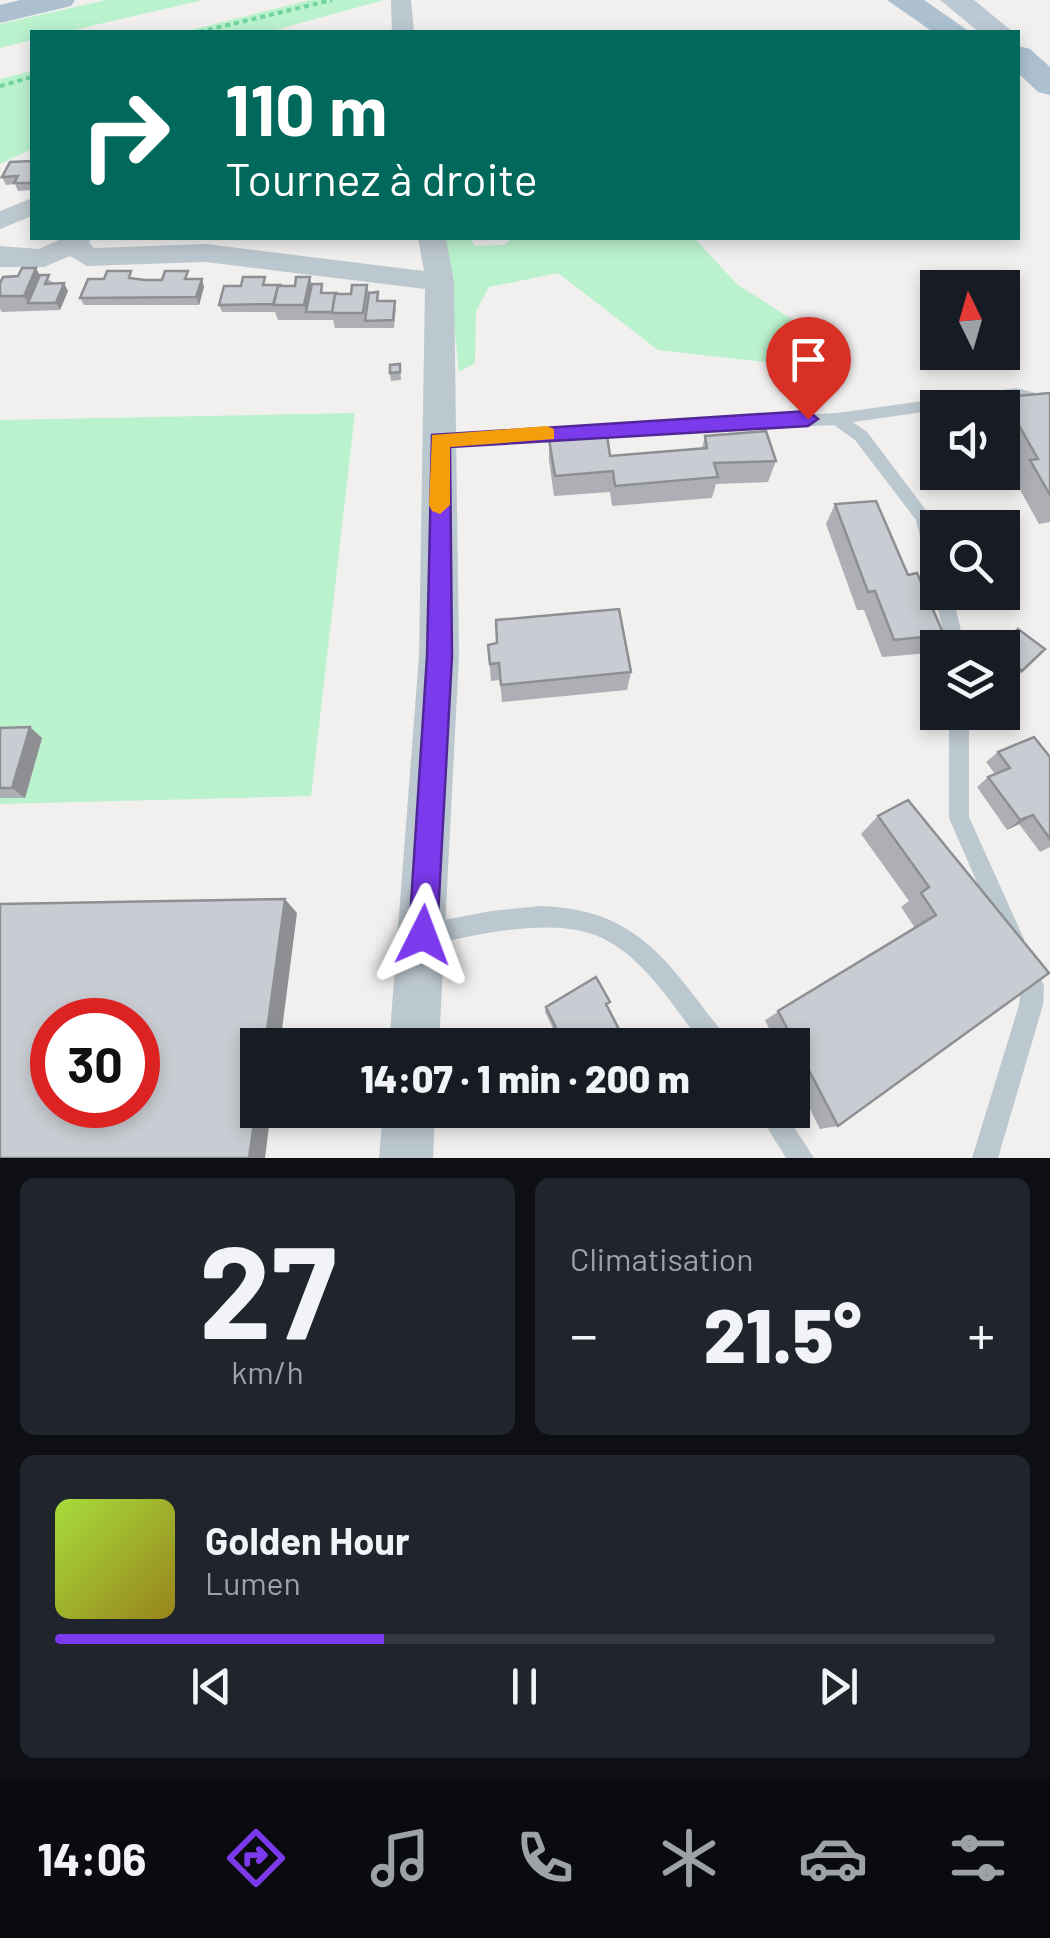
<!DOCTYPE html>
<html lang="fr">
<head>
<meta charset="utf-8">
<style>
  body { margin:0; font-family:Barlow,sans-serif; background:#20242c; color:#f1f3f6; height:100vh; display:flex; flex-direction:column; font-size:38px; white-space:nowrap }
  * { box-sizing:border-box; margin:0 }
  p { font-size:32px; color:#9ea1a6 }
  .icon { flex:none; width:55px; height:55px; fill:none; stroke:currentColor; stroke-width:2; stroke-linecap:round; stroke-linejoin:round }
  .map { position:relative; height:1158px; overflow:hidden }
  .drawer { display:flex; flex-direction:column; gap:20px; padding:20px; background:#0d0f14; flex:1 }
  .drawer>* { flex:none }
  .hud { position:absolute; left:30px; top:30px; width:990px; height:210px; border-radius:0px; box-shadow:0 5px 15px #0003; background:#00695c; color:#fff; overflow:hidden }
  .needle { width:65px; rotate:355deg }
  .tools { position:absolute; left:920px; top:270px; display:grid; gap:20px }
  .tools a { display:grid; place-items:center; width:100px; height:100px; border-radius:0px; background:#171b24; box-shadow:0 5px 15px #0003; font-size:50px }
  .speed { position:absolute; left:30px; top:998px; display:flex; gap:20px; font-size:50px; font-weight:700; text-align:center }
  .speed>* { display:grid; place-content:center; width:130px; height:130px; border-radius:50%; background:#171b24; box-shadow:0 5px 15px #0003; line-height:1 }
  .speed .limit { border:15px solid #d22; background:#fff; color:#111 }
  .pin { position:absolute; display:grid; place-items:center; width:85px; height:85px; color:#fff; margin:-102px -42px; border-radius:50% 50% 50% 0; rotate:-45deg; box-shadow:0 0 10px #0007 }
  .pin .icon { rotate:45deg }
  .me { position:absolute; width:110px; margin:-55px; rotate:3deg; stroke-linejoin:round; filter:drop-shadow(0 0 8px #0008) }
  .turn { display:flex; align-items:center; gap:35px; height:210px; padding:0 30px; font-size:45px }
  .turn .icon { width:130px; height:130px; stroke-width:2.5 }
  .turn b { display:block; font-size:70px; line-height:85px }
  .big { font-size:75px; font-weight:800; line-height:1.1 }
  .drawer .widget { flex:1; display:flex; flex-direction:column; justify-content:center; gap:15px; min-width:0; padding:0 35px; border-radius:15px; background:#20242c }
  .drawer .dial { align-items:center; gap:0 }
  .dial b { font-size:130px; line-height:1 }
  .song { display:flex; align-items:center; gap:30px }
  .cover { width:120px; height:120px; border-radius:15px; background:linear-gradient(135deg,hsl(80 70% 55%),hsl(50 70% 35%)) }
  .played { height:10px; border-radius:5px; background:linear-gradient(90deg,#7c3aed 35%,#363941 35%) }
  .keys { display:flex; justify-content:space-around; direction:ltr }
  .heat { display:flex; justify-content:space-between; align-items:center; font-size:55px; direction:ltr }
  .drawer .tiles { flex:1; display:grid; gap:20px; grid-template-columns:1fr 1fr }
  .widget:last-child { grid-column:span 2 }
  .trip { position:absolute; left:240px; top:1028px; width:570px; height:100px; border-radius:0px; background:#171b24; box-shadow:0 5px 15px #0003; font-weight:800; line-height:100px; text-align:center }
  .dock { display:flex; height:160px; justify-content:space-around; align-items:center; background:#090b0e; color:#9ea1a6 }
  .dock .icon { width:70px; height:70px }
  .dock .on { color:#7c3aed }
  .dock b { font-size:45px; color:#f1f3f6 }
  .map>svg:first-child { display:block }
</style>
</head>
<body>
<div class="map">
<svg width="1050" height="1158" viewBox="0 0 1050 1158">
  <rect width="100%" height="100%" fill="#f2efef"/>
  <path fill="#bbf2ce" d="M106 0H203L65 32H32V40L0 48V24Z
    M310 0H384L268 32H183Z
    M32 71V149L0 164V79Z
    M445 238H471L474 246 504 245 512 238H694L738 285 809 330 819 343 818 368 658 350 558 273 489 287 476 311 475 363 459 372Z
    M355 413 311 796 0 804V420Z"/>
  <g fill="none" stroke-linecap="round" stroke-linejoin="round">
    <path stroke="#71d39e" stroke-width="4" stroke-dasharray="5 4" stroke-linecap="butt" d="M199 32 332 0
      M0 86 32 77"/>
    <path fill="#bcc8cf" fill-rule="evenodd" d="M1017 388 1050 397V407L1017 398 938 408V410L853 422 867 432 932 518 938 537V579L932 577 929 572 916 520 855 440 834 425 440 446 432 440 440 434 837 413Z
      M938 587V592H952L965 648H947L934 592Z
      M949 712H969V817L1024 939 1021 947 1013 950 1005 947 949 818Z
      M540 906C641 909 669 965 726 1037L730 1045H703C675 1009 646 960 604 939 555 914 474 936 423 946L415 943 412 935 415 927 423 924 491 911Z
      M1023 952 1031 955 1044 986 1043 1005 998 1158H972L1019 1005 1021 986 1012 963 1015 955Z
      M756 1110H783L814 1158H786Z"/>
    <path fill="#bcc8cf" fill-rule="evenodd" d="M391 0H411L414 32H392Z
      M32 198V216L0 229V211Z
      M63 238H91L89 242 94 248 206 244 424 271 418 238H446L454 282 459 656 439 1045H389L419 656 425 289 206 262 87 266 70 256 44 267H0V246L39 249Z
      M383 1110H435L433 1158H379Z"/>
    <path fill="#bcc9d4" fill-rule="evenodd" d="M940 0H974L1013 32H979Z"/>
    <path fill="#adc0d0" fill-rule="evenodd" d="M20 0H75L71 6 0 23V5Z
      M887 0H924L970 32H933Z
      M1018 46 1030 49 1050 67V95L1038 92 1018 73Z"/>
  </g>
  <path fill="#adafb5" d="M32 161V190L18 191 15 184 6 185 2 177Z
    M40 275 68 291 60 310 2 312 0 309V281Z
    M134 279 145 280 191 279 204 287 199 305H84L80 298Z
    M312 284 324 293 338 294H351L367 285 369 293 379 301 396 308 394 328H335L333 320H278L275 312H222L219 305 267 285 282 286Z
    M400 364 401 380 391 381 390 373Z
    M1050 393V522L1039 524 1015 481 1020 474 1002 442V408H996L1003 397Z
    M705 436 776 461 768 482 716 484 712 498 612 506 610 492 554 496 549 460V439L610 456 702 448Z
    M835 504 908 575 944 635 930 653 882 657 864 610H857L826 524Z
    M488 645 631 672 627 690 502 702 500 680 491 681Z
    M1002 648 1045 649 1017 677 1002 666Z
    M0 728 42 738 25 798H0Z
    M998 752 1050 757V847L1040 852 1019 824 1007 830 977 787 988 777 995 774 986 762Z
    M878 816 1049 973 838 1126 820 1129 792 1074V1045H777L765 1020 915 928 901 907 909 901 861 834Z
    M546 1007H607L627 1045H561L545 1012Z"/>
  <path fill="#8d8f93" d="M36 268 44 283 28 303 32 311 24 296Z
    M310 277 313 292 306 312 304 305Z
    M202 279 204 287 199 305 196 297Z
    M64 283 68 291 60 310 56 303Z
    M30 727 42 738 25 798 12 788Z
    M1033 815 1019 824 1007 830 1020 820Z
    M285 899 297 913 280 1045H265Z
    M258 1096V1110H271L265 1158H249Z"/>
  <path fill="#c9ccd2" stroke="#8d8f93" stroke-width="2.5" fill-rule="evenodd" d="M32 161V183H14L18 176 2 177 10 162Z
    M22 268H36L24 296H0V283L3 277 18 276Z
    M107 271H131L129 278 145 280H162L165 271H188L185 279H202L196 297 80 298 88 279H104Z
    M40 275H49L45 284 64 283 56 303H28Z
    M243 277H265L263 285H282L278 286 274 304 219 305 224 286H241Z
    M296 277H310L304 305H273L278 286H295Z
    M312 284H322L321 293H338L335 294 332 312H306Z
    M352 285H367L363 313H332L335 294H351Z
    M378 292 377 301H395L393 320 365 321 369 293Z
    M400 364V372L390 373V365Z
    M1050 393V495L1030 460 1038 459 1003 397Z
    M766 431 776 461 714 463 718 477 615 486 613 471 555 476 549 439 607 435 610 456 707 448 705 436Z
    M876 501 908 575 917 573 944 635 894 640 875 591 868 592 835 504Z
    M619 609 631 672 501 685 499 663 490 664 488 645 497 643 496 620Z
    M1018 629 1045 649 1022 671 1002 655V648H998Z
    M30 727 12 788H0V728Z
    M1034 737 1050 757V839L1033 815 1020 820 988 777 1010 768 998 752Z
    M908 800 1049 973 838 1126 778 1011 936 915 921 893 929 887 878 816Z
    M285 899 265 1045H258V1096L249 1158H0V904ZM52 1020H138V1105H52Z
    M596 977 610 1002 606 1004 627 1045H564L546 1007Z"/>
  <path fill="#7c3aed" stroke="#51269a" stroke-width="2.5" d="M808 411 818 419 808 426 450 447 452 656 437 935 433 945 423 949 413 945 409 935 427 656 432 435Z"/>
  <path fill="#f59e0b" d="M547 426 554 429V439L450 447V505L440 514 432 511 429 505 432 435Z"/>
</svg>
<div class="tools">
<a><svg class="needle" viewBox="-14 -14 28 28"><path d="M0-13l5 13h-10z" fill="#e53935"/><path d="M0 13l5-13h-10z" fill="#9ea1a6"/></svg></a>
<a><svg class="icon" aria-label="sound" viewBox="0 0 24 24"><path d="M4 9h4l5-4v14l-5-4H4zM17 9q2 3 0 6"/></svg></a>
<a><svg class="icon" aria-label="search" viewBox="0 0 24 24"><circle cx="10" cy="10" r="6"/><path d="M15 15l6 6"/></svg></a>
<a><svg class="icon" aria-label="layers" viewBox="0 0 24 24"><path d="M12 4l9 5-9 5-9-5zM3 14l9 5 9-5"/></svg></a>
</div>
<div class="speed"><div class="limit">30</div></div>
<div class="pin" style="left:808px;top:419px;background:#d93025"><svg class="icon" aria-label="arrive" viewBox="0 0 24 24"><path d="M6 21V4h12l-3 4 3 4H6"/></svg></div>
<svg class="me" style="left:423px;top:935px" viewBox="-20 -20 40 40"><path d="M0-17L14 15 0 8-14 15z" fill="#7c3aed" stroke="#fff" stroke-width="4"/></svg>
<div class="trip">14:07 · 1 min · 200 m</div>
<div class="hud">
<div class="turn"><svg class="icon" aria-label="right" viewBox="0 0 24 24"><path d="M7 20v-9h11M14 6l5 5-5 5"/></svg><div><b>110 m</b>Tournez à droite</div></div>
</div>
</div>
<section class="drawer">
<div class="tiles">
<div class="widget dial"><b>27</b><p>km/h</p></div>
<div class="widget"><p>Climatisation</p>
<div class="heat"><a>−</a><b class="big">21.5°</b><a>+</a></div>
</div>
<div class="widget">
<div class="song"><i class="cover"></i><div><b>Golden Hour</b><p>Lumen</p></div></div>
<div class="played"></div>
<div class="keys"><svg class="icon" aria-label="previous" viewBox="0 0 24 24"><path d="M18 5L8 12l10 7zM5 5v14"/></svg><svg class="icon" aria-label="pause" viewBox="0 0 24 24"><path d="M8 5v14M16 5v14"/></svg><svg class="icon" aria-label="next" viewBox="0 0 24 24"><path d="M6 5l10 7-10 7zM19 5v14"/></svg></div>
</div>
</div>
</section>
<nav class="dock">
<b>14:06</b>
<svg class="icon on" aria-label="directions" viewBox="0 0 24 24"><path d="M12 3l9 9-9 9-9-9zM9 14v-3h6M13 9l2 2-2 2"/></svg>
<svg class="icon" aria-label="music" viewBox="0 0 24 24"><path d="M9 18V5l10-2v13"/><circle cx="6" cy="18" r="3"/><circle cx="16" cy="16" r="3"/></svg>
<svg class="icon" aria-label="phone" viewBox="0 0 24 24"><path d="M5 4h4l2 5-3 2q2 4 5 5l2-3 5 2v4C11 20 4 13 5 4z"/></svg>
<svg class="icon" aria-label="climate" viewBox="0 0 24 24"><path d="M12 3v18M4 7l16 10M4 17L20 7"/></svg>
<svg class="icon" aria-label="car" viewBox="0 0 24 24"><path d="M5 17H2v-5l4-1 3-4h7l3 4 3 1v5h-3M9 17h6M6 11h13"/><circle cx="7" cy="17" r="2"/><circle cx="17" cy="17" r="2"/></svg>
<svg class="icon" aria-label="filters" viewBox="0 0 24 24"><path d="M4 7h16M4 17h16"/><circle cx="9" cy="7" r="2"/><circle cx="15" cy="17" r="2"/></svg>
</nav>
</body>
</html>
